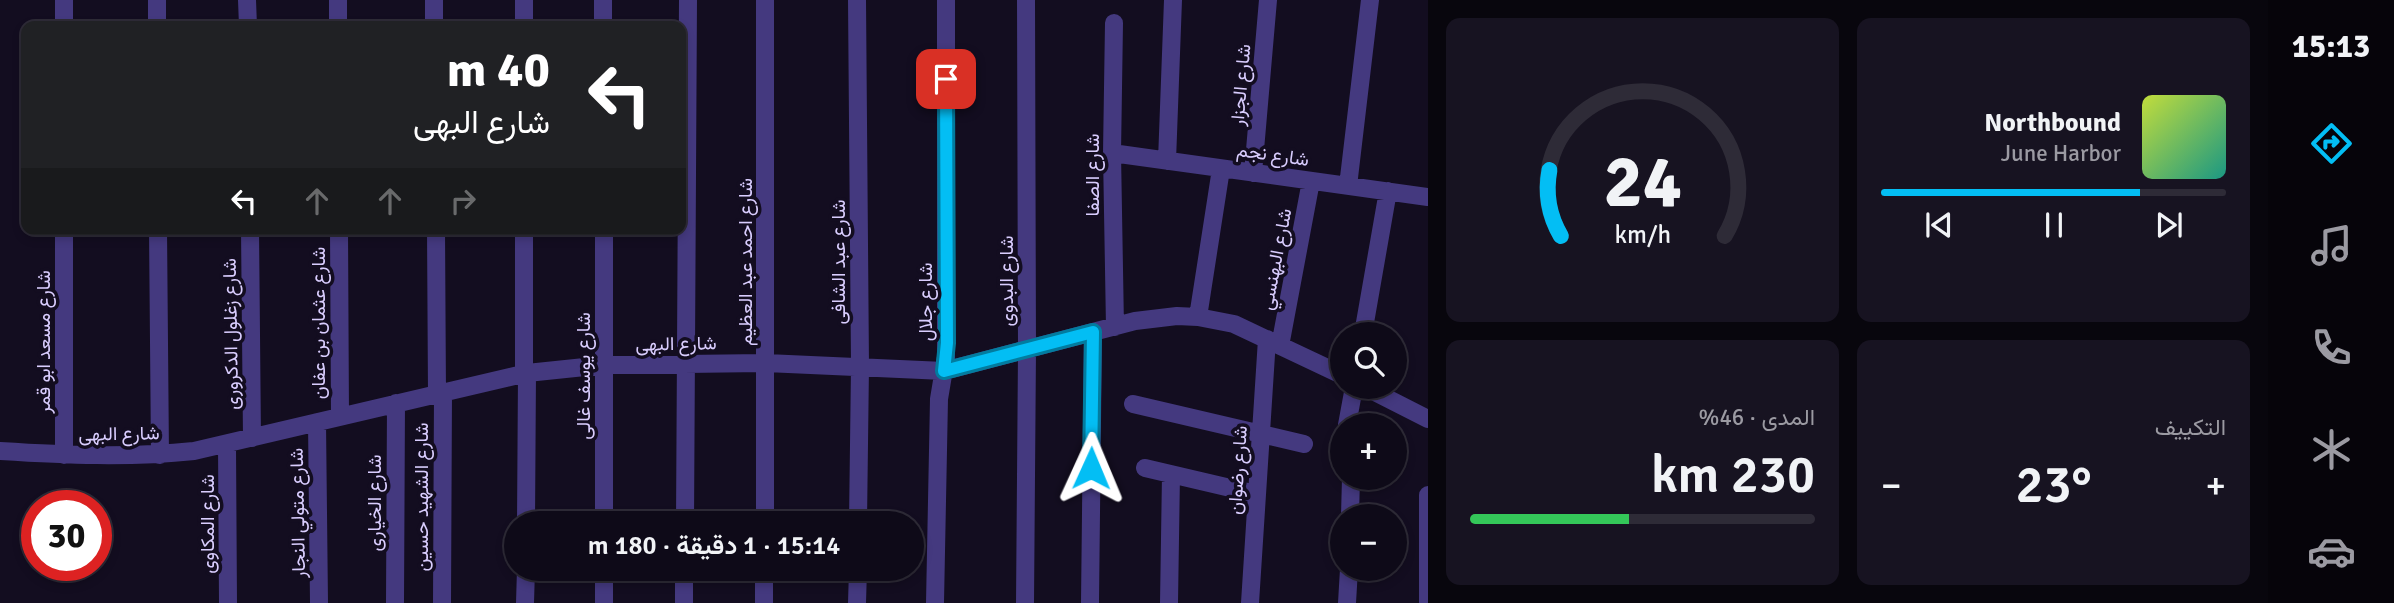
<!DOCTYPE html>
<html lang="ar">
<head>
<meta charset="utf-8">
<style>
  body { margin:0; font-family:Signika,Vazirmatn,sans-serif; background:#171321; color:#f1f3f6; direction:rtl; height:100vh; display:flex; flex-direction:column; font-size:26px; white-space:nowrap }
  * { box-sizing:border-box; margin:0 }
  p { font-size:23px; color:#9b9aa2 }
  .icon { flex:none; width:38px; height:38px; fill:none; stroke:currentColor; stroke-width:2; stroke-linecap:round; stroke-linejoin:round }
  .map { position:relative; flex:1; overflow:hidden; direction:ltr }
  .sheet { display:flex; flex-direction:column; gap:18px; padding:18px; background:#08060d; width:840px }
  .sheet>* { flex:none }
  .hud { position:absolute; left:21px; top:21px; width:665px; height:214px; border-radius:14px; box-shadow:0 4px 10px #0003,0 0 0 2px #2e2b37; direction:rtl; background:#202124; color:#fff; overflow:hidden }
  .buttons { position:absolute; left:1330px; top:322px; display:grid; gap:14px }
  .buttons a { display:grid; place-items:center; width:77px; height:77px; border-radius:50%; background:#0e0a18; box-shadow:0 4px 10px #0003,0 0 0 2px #2e2b37; font-size:35px }
  .speed { position:absolute; left:21px; top:490px; display:flex; gap:14px; font-size:35px; font-weight:700; text-align:center }
  .speed>* { display:grid; place-content:center; width:91px; height:91px; border-radius:50%; background:#0e0a18; box-shadow:0 4px 10px #0003,0 0 0 2px #2e2b37; line-height:1 }
  .speed .limit { border:10px solid #d22; background:#fff; color:#111 }
  .pin { position:absolute; display:grid; place-items:center; width:60px; height:60px; color:#fff; margin:-30px; border-radius:14px; box-shadow:0 4px 10px #0006 }
  .me { position:absolute; width:77px; margin:-38px; rotate:1deg; stroke-linejoin:round; filter:drop-shadow(0 0 5px #0008) }
  .turn { display:flex; align-items:center; gap:24px; height:147px; padding:0 21px; font-size:32px }
  .turn .icon { width:91px; height:91px; stroke-width:2.5 }
  .turn b { display:block; font-size:49px; line-height:60px }
  .lanes { display:flex; align-items:center; height:66px; padding:0 21px; background:#0003; justify-content:center; gap:35px; direction:ltr }
  .lanes .off { opacity:.35 }
  .big { font-size:52px; font-weight:600; line-height:1.1 }
  .sheet .card { flex:1; display:flex; flex-direction:column; justify-content:center; gap:10px; min-width:0; padding:0 24px; border-radius:14px; background:#171321 }
  .sheet .dial { align-items:center; gap:0 }
  .dial svg { height:182px; overflow:visible; fill:none; stroke:#2e2b37; stroke-width:7; stroke-linecap:round; text-anchor:middle }
  .dial text { fill:#f1f3f6; stroke:none }
  .song { display:flex; align-items:center; gap:21px }
  .cover { width:84px; height:84px; border-radius:10px; background:linear-gradient(135deg,hsl(70 70% 55%),hsl(170 70% 35%)) }
  .played { height:7px; border-radius:4px; background:linear-gradient(90deg,#03bef4 75%,#2e2b37 75%) }
  .keys { display:flex; justify-content:space-around; direction:ltr }
  .heat { display:flex; justify-content:space-between; align-items:center; font-size:38px; direction:ltr }
  .charge { height:10px; border-radius:5px; background:linear-gradient(90deg,#34c759 46%,#2e2b37 0) }
  .sheet .tiles { flex:1; display:grid; gap:18px; grid-template-columns:repeat(2,1fr) }
  .trip { position:absolute; left:504px; top:511px; width:420px; height:70px; border-radius:35px; background:#0e0a18; box-shadow:0 4px 10px #0003,0 0 0 2px #2e2b37; font-weight:600; line-height:70px; text-align:center; direction:rtl }
  main { display:flex; flex:1; min-height:0 }
  .menu { display:flex; flex-direction:column; width:126px; justify-content:space-around; align-items:center; background:#06040a; color:#9b9aa2 }
  .menu .icon { width:49px; height:49px }
  .menu .on { color:#03bef4 }
  .menu b { font-size:32px; color:#f1f3f6 }
  .map>svg:first-child { display:block }
</style>
</head>
<body>
<main>
<nav class="menu">
<b>15:13</b>
<svg class="icon on" aria-label="directions" viewBox="0 0 24 24"><path d="M12 3l9 9-9 9-9-9zM9 14v-3h6M13 9l2 2-2 2"/></svg>
<svg class="icon" aria-label="music" viewBox="0 0 24 24"><path d="M9 18V5l10-2v13"/><circle cx="6" cy="18" r="3"/><circle cx="16" cy="16" r="3"/></svg>
<svg class="icon" aria-label="phone" viewBox="0 0 24 24"><path d="M5 4h4l2 5-3 2q2 4 5 5l2-3 5 2v4C11 20 4 13 5 4z"/></svg>
<svg class="icon" aria-label="climate" viewBox="0 0 24 24"><path d="M12 3v18M4 7l16 10M4 17L20 7"/></svg>
<svg class="icon" aria-label="car" viewBox="0 0 24 24"><path d="M5 17H2v-5l4-1 3-4h7l3 4 3 1v5h-3M9 17h6M6 11h13"/><circle cx="7" cy="17" r="2"/><circle cx="17" cy="17" r="2"/></svg>
</nav>
<section class="sheet">
<div class="tiles">
<div class="card">
<div class="song"><i class="cover"></i><div><b>Northbound</b><p>June Harbor</p></div></div>
<div class="played"></div>
<div class="keys"><svg class="icon" aria-label="previous" viewBox="0 0 24 24"><path d="M18 5L8 12l10 7zM5 5v14"/></svg><svg class="icon" aria-label="pause" viewBox="0 0 24 24"><path d="M8 5v14M16 5v14"/></svg><svg class="icon" aria-label="next" viewBox="0 0 24 24"><path d="M6 5l10 7-10 7zM19 5v14"/></svg></div>
</div>
<div class="card dial"><svg viewBox="0 0 100 80">
<path d="M14 69A42 42 0 1 1 86 69"/>
<path d="M14 69A42 42 0 0 1 9 40" stroke="#03bef4"/>
<text x="50" y="56" font-size="32" font-weight="700">24</text>
<text x="50" y="72" font-size="11">km/h</text>
</svg></div>
<div class="card"><p>التكييف</p>
<div class="heat"><a>−</a><b class="big">23°</b><a>+</a></div>
</div>
<div class="card"><p>المدى · 46%</p><b class="big">230 km</b><div class="charge"></div></div>
</div>
</section>
<div class="map">
<svg width="1428" height="603" viewBox="0 0 1428 603">
  <rect width="100%" height="100%" fill="#130d20"/>
  <g fill="none" stroke-linecap="round" stroke-linejoin="round">
    <path stroke="#44397f" stroke-width="18" d="M64 0V26
      M157 0V26
      M247 0 248 26
      M338 0V26
      M434 0V26
      M603 0V26
      M857 0 860 366 858 523
      M1114 23 1112 153 1115 327
      M524 26V0
      M1112 153 1428 197
      M1167 161 1173 0
      M1253 173 1268 0
      M1348 186 1370 0
      M64 229V455
      M158 229 160 455
      M250 229 252 438
      M339 229 340 416
      M436 229 437 394
      M604 229V523
      M1198 317 1221 169
      M1363 334 1388 191
      M1280 346 1311 181
      M524 374V229
      M1365 387 1428 419
      M1133 404 1304 444
      M317 422 319 603
      M1347 425 1354 387
      M227 445 228 603
      M0 451C64 455 129 458 194 451L527 373 604 365 766 363 944 371 1135 321 1177 316 1198 317 1234 324 1342 375
      M1145 468 1256 494
      M1350 516 1351 478
      M526 523 527 373
      M685 523 688 0
      M765 523V0
      M395 603 396 403
      M442 603 443 392
      M525 603 526 569
      M604 603V569
      M684 603V569
      M764 603V569
      M857 603 858 569
      M935 603 939 399 946 357V0
      M1025 603 1027 350 1026 0
      M1090 603 1093 332
      M1169 603 1171 474
      M1250 603 1267 339
      M1347 603 1349 569
      M1428 603V495"/>
  </g>
  <g fill="none" stroke-linecap="round" stroke-linejoin="round">
    <defs>
      <path id="route" d="M946 79 947 343 944 371 1093 332 1091 468"/>
    </defs>
    <use href="#route" stroke="#027c9f" stroke-width="18"/>
    <use href="#route" stroke="#03bef4" stroke-width="12"/>
  </g>
  <g text-anchor="middle" stroke-width="7" stroke-linejoin="round" paint-order="stroke">
    <g font-size="19" fill="#d9cdfe" stroke="#130d20">
      <text transform="translate(1240 85) rotate(-85)" y="7">شارع الجزار</text>
      <text transform="translate(1273 154) rotate(8)" y="7">شارع نجم</text>
      <text transform="translate(1092 175) rotate(-90)" y="7">شارع الصفا</text>
      <text transform="translate(1275 259) rotate(-79)" y="7">شارع البهنسي</text>
      <text transform="translate(745 262) rotate(-90)" y="7">شارع احمد عبد العظيم</text>
      <text transform="translate(838 262) rotate(-90)" y="7">شارع عبد الشافى</text>
      <text transform="translate(1006 281) rotate(-90)" y="7">شارع البدوى</text>
      <text transform="translate(925 302) rotate(-90)" y="7">شارع جلال</text>
      <text transform="translate(318 323) rotate(-90)" y="7">شارع عثمان بن عفان</text>
      <text transform="translate(230 334) rotate(-91)" y="7">شارع زغلول الدكرورى</text>
      <text transform="translate(43 342) rotate(-90)" y="7">شارع مسعد ابو قمر</text>
      <text transform="translate(676 343) rotate(-1)" y="7">شارع البهى</text>
      <text transform="translate(583 376) rotate(-90)" y="7">شارع يوسف غالى</text>
      <text transform="translate(119 433) rotate(-1)" y="7">شارع البهى</text>
      <text transform="translate(1237 470) rotate(-86)" y="7">شارع رضوان</text>
      <text transform="translate(421 497) rotate(-90)" y="7">شارع الشهيد حسين</text>
      <text transform="translate(374 503) rotate(-90)" y="7">شارع الخيارى</text>
      <text transform="translate(297 513) rotate(-91)" y="7">شارع متولي النجار</text>
      <text transform="translate(207 524) rotate(-90)" y="7">شارع المكاوى</text>
    </g>
  </g>
</svg>
<div class="buttons">
<a><svg class="icon" aria-label="search" viewBox="0 0 24 24"><circle cx="10" cy="10" r="6"/><path d="M15 15l6 6"/></svg></a>
<a>+</a>
<a>−</a>
</div>
<div class="speed"><div class="limit">30</div></div>
<div class="pin" style="left:946px;top:79px;background:#d93025"><svg class="icon" aria-label="arrive" viewBox="0 0 24 24"><path d="M6 21V4h12l-3 4 3 4H6"/></svg></div>
<svg class="me" style="left:1091px;top:468px" viewBox="-20 -20 40 40"><path d="M0-17L14 15 0 8-14 15z" fill="#03bef4" stroke="#fff" stroke-width="4"/></svg>
<div class="trip">15:14 · 1 دقيقة · 180 m</div>
<div class="hud">
<div class="turn"><svg class="icon" aria-label="left" viewBox="0 0 24 24"><path d="M17 20v-9H6M10 6l-5 5 5 5"/></svg><div><b>40 m</b>شارع البهى</div></div>
<div class="lanes"><svg class="icon" aria-label="left" viewBox="0 0 24 24"><path d="M17 20v-9H6M10 6l-5 5 5 5"/></svg><svg class="icon off" aria-label="ahead" viewBox="0 0 24 24"><path d="M12 20V5M6 11l6-6 6 6"/></svg><svg class="icon off" aria-label="ahead" viewBox="0 0 24 24"><path d="M12 20V5M6 11l6-6 6 6"/></svg><svg class="icon off" aria-label="right" viewBox="0 0 24 24"><path d="M7 20v-9h11M14 6l5 5-5 5"/></svg></div>
</div>
</div>
</main>
</body>
</html>
